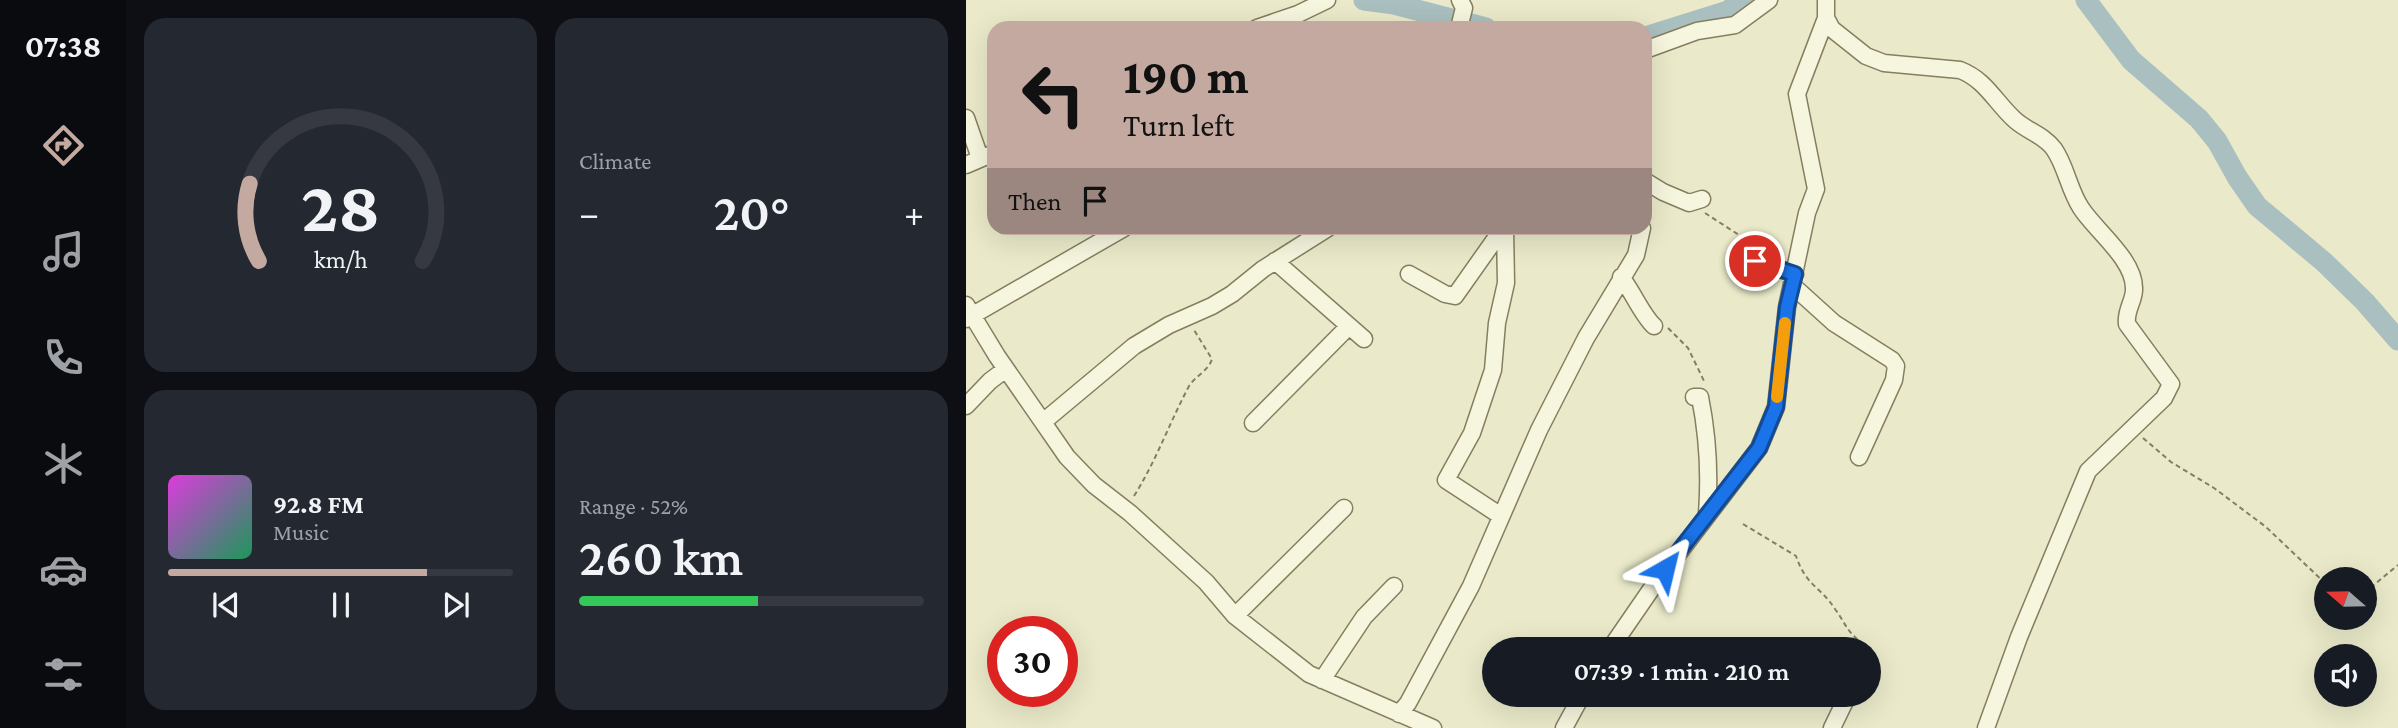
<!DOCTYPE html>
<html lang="en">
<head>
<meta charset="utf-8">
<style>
  body { margin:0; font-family:"Crimson Pro",serif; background:#242831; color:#f1f3f6; height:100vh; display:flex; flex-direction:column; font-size:26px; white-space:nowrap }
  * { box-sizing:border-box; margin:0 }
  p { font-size:23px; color:#9ea1a6 }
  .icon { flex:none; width:38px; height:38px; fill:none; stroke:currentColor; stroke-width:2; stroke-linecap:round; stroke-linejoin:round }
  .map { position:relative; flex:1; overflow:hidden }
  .panel { display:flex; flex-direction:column; gap:18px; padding:18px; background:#0d0f14; width:840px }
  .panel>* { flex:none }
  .hud { position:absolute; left:21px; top:21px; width:665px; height:214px; border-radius:21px; box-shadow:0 7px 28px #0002; background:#c4a9a0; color:#111; overflow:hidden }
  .needle { width:46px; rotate:290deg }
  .controls { position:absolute; left:1348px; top:567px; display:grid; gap:14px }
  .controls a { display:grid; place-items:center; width:63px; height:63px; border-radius:50%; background:#171b24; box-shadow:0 7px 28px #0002; font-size:35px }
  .speed { position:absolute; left:21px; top:616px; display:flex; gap:14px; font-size:35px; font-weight:700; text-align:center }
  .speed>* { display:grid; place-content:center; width:91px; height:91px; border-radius:50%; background:#171b24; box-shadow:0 7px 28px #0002; line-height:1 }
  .speed .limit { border:10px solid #d22; background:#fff; color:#111 }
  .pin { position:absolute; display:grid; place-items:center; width:60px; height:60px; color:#fff; margin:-30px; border:4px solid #fff; border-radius:50%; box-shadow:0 2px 7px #0007 }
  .me { position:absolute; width:77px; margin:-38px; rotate:37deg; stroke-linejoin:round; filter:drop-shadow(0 0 5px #0008) }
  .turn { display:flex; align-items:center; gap:24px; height:147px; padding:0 21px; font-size:32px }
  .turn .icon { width:91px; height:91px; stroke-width:2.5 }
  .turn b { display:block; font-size:49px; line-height:60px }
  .then { display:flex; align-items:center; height:66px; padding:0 21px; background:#0003; gap:14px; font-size:26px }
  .big { font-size:52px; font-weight:600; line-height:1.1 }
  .panel .card { flex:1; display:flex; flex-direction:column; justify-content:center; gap:10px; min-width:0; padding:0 24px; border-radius:21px; background:#242831 }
  .panel .dial { align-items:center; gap:0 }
  .dial svg { height:182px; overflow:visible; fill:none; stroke:#363941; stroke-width:7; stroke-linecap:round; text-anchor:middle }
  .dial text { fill:#f1f3f6; stroke:none }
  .song { display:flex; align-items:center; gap:21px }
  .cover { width:84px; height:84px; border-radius:10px; background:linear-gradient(135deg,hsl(300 70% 55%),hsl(150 70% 35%)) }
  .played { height:7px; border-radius:4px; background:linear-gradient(90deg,#c4a9a0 75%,#363941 75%) }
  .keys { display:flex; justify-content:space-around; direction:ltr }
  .heat { display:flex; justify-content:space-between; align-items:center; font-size:38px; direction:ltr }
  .charge { height:10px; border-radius:5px; background:linear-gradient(90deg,#34c759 52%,#363941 0) }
  .panel .tiles { flex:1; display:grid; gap:18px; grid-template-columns:repeat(2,1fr) }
  .trip { position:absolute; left:516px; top:637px; width:399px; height:70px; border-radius:35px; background:#171b24; box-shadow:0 7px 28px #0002; font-weight:600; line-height:70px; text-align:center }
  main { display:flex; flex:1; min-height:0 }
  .tab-bar { display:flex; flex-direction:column; width:126px; justify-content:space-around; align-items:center; background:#090b0e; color:#9ea1a6 }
  .tab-bar .icon { width:49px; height:49px }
  .tab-bar .active { color:#c4a9a0 }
  .tab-bar b { font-size:32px; color:#f1f3f6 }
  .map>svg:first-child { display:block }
</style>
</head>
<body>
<main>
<nav class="tab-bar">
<b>07:38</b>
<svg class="icon active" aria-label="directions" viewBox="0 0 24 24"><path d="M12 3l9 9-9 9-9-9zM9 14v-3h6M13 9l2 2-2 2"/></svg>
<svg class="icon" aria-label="music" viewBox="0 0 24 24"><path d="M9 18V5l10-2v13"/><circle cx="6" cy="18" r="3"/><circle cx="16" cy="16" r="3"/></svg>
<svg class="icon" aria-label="phone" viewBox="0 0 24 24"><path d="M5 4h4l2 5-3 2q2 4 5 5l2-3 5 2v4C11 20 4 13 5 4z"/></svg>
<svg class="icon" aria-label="climate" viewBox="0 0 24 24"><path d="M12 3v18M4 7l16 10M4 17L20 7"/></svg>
<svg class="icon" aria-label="car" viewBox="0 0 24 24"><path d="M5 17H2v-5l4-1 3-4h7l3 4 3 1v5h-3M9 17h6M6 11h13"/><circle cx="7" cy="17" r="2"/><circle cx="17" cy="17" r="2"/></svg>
<svg class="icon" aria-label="filters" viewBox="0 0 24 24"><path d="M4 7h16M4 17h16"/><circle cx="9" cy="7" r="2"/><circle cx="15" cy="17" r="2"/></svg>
</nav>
<section class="panel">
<div class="tiles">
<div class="card dial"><svg viewBox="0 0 100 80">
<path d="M14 69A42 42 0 1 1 86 69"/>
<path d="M14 69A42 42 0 0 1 10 35" stroke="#c4a9a0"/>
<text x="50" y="56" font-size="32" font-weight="700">28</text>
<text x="50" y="72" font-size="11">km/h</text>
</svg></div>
<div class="card"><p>Climate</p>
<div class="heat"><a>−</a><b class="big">20°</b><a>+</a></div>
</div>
<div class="card">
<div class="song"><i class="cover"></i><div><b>92.8 FM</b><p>Music</p></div></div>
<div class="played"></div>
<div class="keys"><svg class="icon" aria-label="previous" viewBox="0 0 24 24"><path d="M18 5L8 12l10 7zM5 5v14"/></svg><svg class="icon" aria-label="pause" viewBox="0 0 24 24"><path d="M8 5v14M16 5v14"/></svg><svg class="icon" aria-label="next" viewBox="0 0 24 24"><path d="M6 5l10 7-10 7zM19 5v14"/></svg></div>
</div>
<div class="card"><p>Range · 52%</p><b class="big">260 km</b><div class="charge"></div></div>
</div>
</section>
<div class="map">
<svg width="1432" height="728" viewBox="0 0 1432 728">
  <rect width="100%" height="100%" fill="#eaeaca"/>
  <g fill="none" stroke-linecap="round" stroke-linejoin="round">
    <path stroke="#aabfbf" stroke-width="21" d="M398 0 428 4 520 28
      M1120 0 1165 60 1233 119 1251 141 1271 177 1291 206 1358 262 1399 302 1432 340
      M679 37 762 11 776 0"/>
    <defs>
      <path id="minor" d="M860 0V18L866 29 900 56 918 63 994 70C1020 80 1029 102 1049 120 1061 131 1078 135 1088 149 1100 166 1103 190 1115 208 1129 230 1168 259 1168 288 1169 300 1159 310 1161 324L1205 384 1198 398 1122 471 1053 637 1020 728
        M291 28 332 14 361 0
        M493 28 498 8 494 0
        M679 50 731 31 769 25 803 0
        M0 118 14 158
        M0 165 28 153
        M679 181 697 192 723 203 736 199
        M309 261 398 339
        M786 263 789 261 829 274
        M443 274 479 294 489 296 537 228
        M655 277C667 292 676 315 688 326
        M826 285 868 323 926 360 930 366 928 380 893 457
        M0 305 31 356 101 457 128 485 164 513 240 582 269 616 343 674 467 728
        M0 319 158 228
        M728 397H734C742 437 744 473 741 513
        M0 406 24 381 40 369
        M77 422 168 346 203 325 246 306 266 294 297 269 362 228
        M287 423 383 326
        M535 516 480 480 506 433 527 370 531 323 540 283 539 228
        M269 616 378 508
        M644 649 686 588 793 448 810 407 821 307 841 213 850 189 831 94 860 18
        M356 680 398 617 428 586
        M433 714 442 703 505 586 573 430 620 338 670 255 676 228
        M598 728 616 695
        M866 728 882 695"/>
    </defs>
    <use href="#minor" stroke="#857e60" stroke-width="19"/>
    <path stroke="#857e60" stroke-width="2" stroke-dasharray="5 3.5" stroke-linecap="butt" d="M739 213 773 235 782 249
      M702 328 722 348 739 383
      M1177 438 1205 462 1248 488 1300 527 1360 584
      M168 496C190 461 203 424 222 388 228 376 242 372 246 359L228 330
      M777 524 830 556C840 586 854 586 869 609 880 624 880 631 896 643L895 649
      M1398 593 1432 565"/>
    <use href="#minor" stroke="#f6f5dd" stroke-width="16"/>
  </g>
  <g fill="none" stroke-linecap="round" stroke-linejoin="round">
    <defs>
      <path id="route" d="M699 569 793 448 810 407 821 307 829 274 789 261"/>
    </defs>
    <use href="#route" stroke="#114b97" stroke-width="18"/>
    <use href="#route" stroke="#1a73e8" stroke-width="12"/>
    <path stroke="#f59e0b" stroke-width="12" d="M811 397 819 323"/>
  </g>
</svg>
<div class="controls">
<a><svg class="needle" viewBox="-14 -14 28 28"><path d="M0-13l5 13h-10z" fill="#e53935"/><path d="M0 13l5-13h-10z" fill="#9ea1a6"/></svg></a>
<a><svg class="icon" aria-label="sound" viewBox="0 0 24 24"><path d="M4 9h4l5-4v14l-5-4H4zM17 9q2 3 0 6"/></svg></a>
</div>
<div class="speed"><div class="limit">30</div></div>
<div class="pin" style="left:789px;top:261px;background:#d93025"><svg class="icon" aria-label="arrive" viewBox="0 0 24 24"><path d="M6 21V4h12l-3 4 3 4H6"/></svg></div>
<svg class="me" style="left:699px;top:569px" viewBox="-20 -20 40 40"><path d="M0-17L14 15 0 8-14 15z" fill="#1a73e8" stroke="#fff" stroke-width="4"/></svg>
<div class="trip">07:39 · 1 min · 210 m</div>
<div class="hud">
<div class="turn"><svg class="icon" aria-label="left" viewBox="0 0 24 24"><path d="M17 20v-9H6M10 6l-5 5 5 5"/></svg><div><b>190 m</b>Turn left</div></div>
<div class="then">Then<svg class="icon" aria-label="arrive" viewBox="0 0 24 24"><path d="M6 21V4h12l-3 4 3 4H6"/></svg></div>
</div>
</div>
</main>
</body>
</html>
